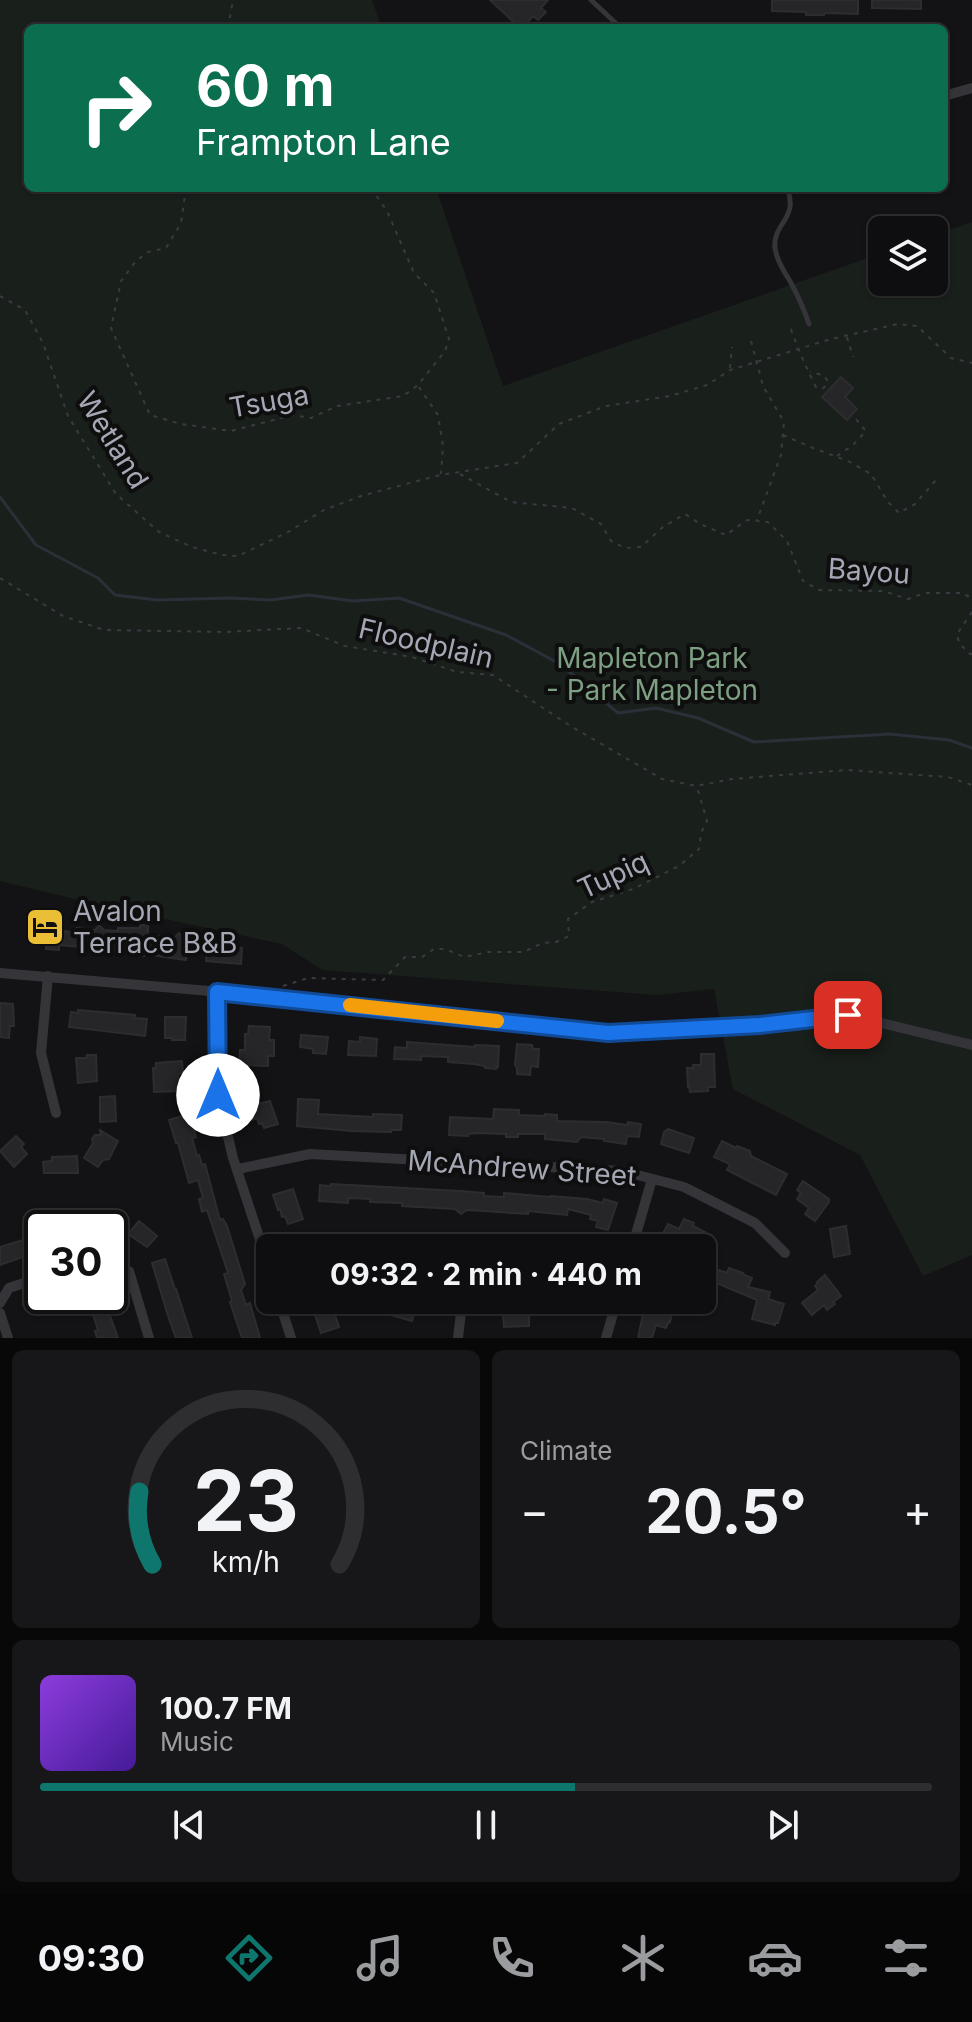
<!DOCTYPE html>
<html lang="en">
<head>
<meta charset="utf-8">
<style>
  body { margin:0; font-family:Inter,sans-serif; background:#171719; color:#f1f3f6; height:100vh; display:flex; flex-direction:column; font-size:30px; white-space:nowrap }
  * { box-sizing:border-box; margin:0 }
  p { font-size:26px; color:#9b9c9f }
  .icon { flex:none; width:44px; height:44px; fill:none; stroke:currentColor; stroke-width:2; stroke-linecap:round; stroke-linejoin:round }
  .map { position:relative; height:1338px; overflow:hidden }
  .side { display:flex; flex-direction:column; gap:12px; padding:12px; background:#080809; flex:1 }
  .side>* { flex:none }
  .hud { position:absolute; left:24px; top:24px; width:924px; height:168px; border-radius:12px; box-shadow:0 2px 6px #0004,0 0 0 2px #2e2e30; background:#0b6e4f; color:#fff; overflow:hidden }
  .tools { position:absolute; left:868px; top:216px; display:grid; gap:16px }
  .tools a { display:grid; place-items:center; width:80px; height:80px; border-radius:12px; background:#0e0e10; box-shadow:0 2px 6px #0004,0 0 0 2px #2e2e30; font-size:40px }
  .speed { position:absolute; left:24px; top:1210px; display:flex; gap:16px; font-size:40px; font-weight:700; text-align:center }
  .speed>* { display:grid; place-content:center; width:104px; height:104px; border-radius:50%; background:#0e0e10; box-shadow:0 2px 6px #0004,0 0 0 2px #2e2e30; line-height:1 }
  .speed .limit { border:4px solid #111; border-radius:12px; background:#fff; color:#111 }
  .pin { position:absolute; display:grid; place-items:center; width:68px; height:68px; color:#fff; margin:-34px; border-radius:16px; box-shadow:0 4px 12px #0006 }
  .me { position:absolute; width:88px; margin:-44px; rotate:0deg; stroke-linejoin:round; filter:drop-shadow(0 0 6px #0008) }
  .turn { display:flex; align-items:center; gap:28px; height:168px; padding:0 40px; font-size:36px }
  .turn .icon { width:104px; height:104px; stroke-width:2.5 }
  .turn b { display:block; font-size:56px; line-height:68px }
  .big { font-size:60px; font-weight:700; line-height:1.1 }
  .side .card { flex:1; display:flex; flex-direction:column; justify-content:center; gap:12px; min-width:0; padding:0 28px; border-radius:12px; background:#171719 }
  .side .dial { align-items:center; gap:0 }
  .dial svg { height:208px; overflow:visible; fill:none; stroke:#2e2e30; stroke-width:7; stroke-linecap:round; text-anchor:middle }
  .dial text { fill:#f1f3f6; stroke:none }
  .song { display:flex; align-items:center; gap:24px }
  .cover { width:96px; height:96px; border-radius:12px; background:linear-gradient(135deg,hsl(270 70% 55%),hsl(260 70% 35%)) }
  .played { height:8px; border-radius:4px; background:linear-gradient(90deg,#0f766e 60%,#2e2e30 60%) }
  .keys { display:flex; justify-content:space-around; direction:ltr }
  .heat { display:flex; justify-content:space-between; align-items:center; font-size:44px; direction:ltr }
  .side .tiles { flex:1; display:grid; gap:12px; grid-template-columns:1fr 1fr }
  .card:last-child { grid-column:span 2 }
  .trip { position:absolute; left:256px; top:1234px; width:460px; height:80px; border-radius:12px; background:#0e0e10; box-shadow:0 2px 6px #0004,0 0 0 2px #2e2e30; font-weight:700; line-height:80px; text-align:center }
  .tabs { display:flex; height:128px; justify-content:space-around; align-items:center; background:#060606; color:#9b9c9f }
  .tabs .icon { width:56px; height:56px }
  .tabs .active { color:#0f766e }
  .tabs b { font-size:36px; color:#f1f3f6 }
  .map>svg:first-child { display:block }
</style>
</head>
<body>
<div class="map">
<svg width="972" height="1338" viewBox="0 0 972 1338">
  <rect width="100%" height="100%" fill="#131315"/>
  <path fill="#191f1b" d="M0 0H372L382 28H28V188H436L503 386 882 253V282H934V235L972 222V1255L923 1276 860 1155 733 1089 714 989 657 995 322 970 282 944 104 906 0 881Z"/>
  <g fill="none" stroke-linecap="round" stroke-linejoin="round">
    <path stroke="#2a3038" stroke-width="3" d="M0 497 36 545 98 578 115 595 157 600 230 598 271 600 308 595 353 601 399 598 506 635 560 664 618 713 656 708 698 718 754 742 890 734 949 740 972 748"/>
  </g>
  <path fill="#262628" stroke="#2d2d30" stroke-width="2" d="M490 0H548L541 8 546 12 538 20 533 16 522 28H520Z
    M772 0H858V14L824 13V15H806V12L772 11Z
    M872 0H921V9L872 8Z
    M841 377 853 388 845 397 857 409 847 420 822 397Z
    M34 917 60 920 59 931 76 932 77 928 95 930 99 925 104 930 118 931V928H140V925H148V935L174 938 179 933 184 940V947H187L186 960 144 954V956L130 955V951L110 949 109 954 96 953V950L82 949V947L59 945V950L46 949V941L37 940V938L34 937Z
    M207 945 242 948 241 964 206 961Z
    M0 1003 13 1004 14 1026H10L9 1038 0 1037Z
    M78 1010 135 1015 134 1018 147 1019 145 1036 69 1027 71 1012 78 1013Z
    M165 1017H186L185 1040H172V1038H165Z
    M249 1026 270 1027 269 1040H274V1056H268V1066L239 1065 240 1050H245V1034H248Z
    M301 1035 328 1037 326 1054 313 1053V1049L300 1047Z
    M360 1037 377 1039 376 1056 348 1055 349 1041 360 1042Z
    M407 1042 475 1047V1045L499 1046 498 1067 496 1066V1069L485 1068V1066L474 1064 448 1062V1057L421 1056V1060L394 1059 395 1047 407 1048Z
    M517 1044 532 1045 533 1049H539L538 1067 531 1066 530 1075 517 1074V1068L515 1065Z
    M701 1054H714L715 1087H708V1091L690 1092 689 1087H688L687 1068H693V1065H701Z
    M87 1055H96L97 1081 78 1083 76 1058H87Z
    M182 1061 183 1073 178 1074 180 1091 154 1092 153 1068H156V1063Z
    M115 1096 116 1121 100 1122V1097Z
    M298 1099 319 1100 318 1114 373 1117V1114L402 1115 401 1130H391V1132L352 1131 297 1126Z
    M270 1101 278 1124 264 1128 262 1123 259 1124 257 1118 248 1121 244 1107Z
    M494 1109 519 1110V1115L545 1116V1114L557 1115V1121L606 1122 627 1125 628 1122 641 1124 639 1137 627 1136 626 1144 604 1141V1139L581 1137 577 1142 545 1139V1134H518V1137H506V1134L479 1133 468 1134V1136L449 1135 450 1117 493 1119Z
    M189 1114 196 1137 192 1138 197 1156 199 1155 202 1165 205 1164 220 1220 223 1219 227 1226 245 1284 241 1290 246 1305 250 1303 260 1338H242L230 1302 232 1301 224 1274 228 1273 207 1210 202 1212 199 1199 203 1198 198 1180 189 1183 178 1143H176L169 1120Z
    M668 1129 694 1138 689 1153 661 1144 664 1132Z
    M100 1130 118 1141 109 1159 103 1160 98 1167 84 1158 93 1143 92 1139 95 1135H101Z
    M16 1136 24 1144 21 1147 27 1154 14 1167 0 1151Z
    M722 1141 736 1148 737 1146 750 1151 751 1156 787 1174 776 1195 727 1170 730 1164 714 1157Z
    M77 1156 78 1173H44L43 1162 52 1161V1157Z
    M803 1181 829 1199V1202L815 1221 805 1214 809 1208 797 1199 801 1193 797 1190Z
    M331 1184 460 1191 484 1193V1196L504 1197V1193L550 1197 551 1196 587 1199 603 1203 604 1199 617 1203 608 1230 596 1227 598 1221 590 1219 591 1215 568 1209 567 1215 528 1211V1214L467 1210 461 1214 455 1209 402 1206V1203L370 1202V1199L348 1198V1203L319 1201 320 1185 331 1186Z
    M293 1189 303 1219 288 1224 285 1216 282 1217 280 1209 278 1210 273 1195Z
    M113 1211 115 1228H83L82 1219 103 1216V1212Z
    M684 1219 694 1223 693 1226 705 1232 697 1248 679 1240 676 1246 660 1239 668 1224 679 1229Z
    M139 1221 157 1236 147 1247 128 1234Z
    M846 1226 850 1254 834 1257 830 1229Z
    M42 1234V1250L0 1265V1247Z
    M165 1259 175 1289H176L192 1338H176L169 1319 152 1263Z
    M729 1268 743 1273 742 1274 752 1278 748 1287 770 1292 768 1299 784 1304 778 1323H775V1325L752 1319 757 1300 714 1282 719 1270 727 1273Z
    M825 1275 841 1296 833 1302 835 1304 827 1310 824 1305 812 1315 802 1303 818 1290 815 1286 818 1283 817 1282Z
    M87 1296H103L118 1338H97L95 1331 98 1330Z
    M310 1300H324L326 1307 332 1305 339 1327 321 1333Z
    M395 1300H417L412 1321 391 1315Z
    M511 1300H529V1326L504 1327 503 1315H510Z
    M655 1300H663L674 1304 670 1322 669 1321 666 1328 656 1325 652 1338H638L644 1309 650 1311Z"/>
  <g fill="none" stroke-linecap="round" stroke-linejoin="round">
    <path stroke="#3a3b40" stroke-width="2" stroke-dasharray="4 6" stroke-linecap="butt" d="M228 28 233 0
      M186 188 181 223 166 248 148 252 136 261 121 281 111 328 150 415 181 424 231 431 293 415 311 418 337 406 403 396 418 385 445 351 449 339 434 293 414 273 387 211 371 188
      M0 296 25 310 43 343 68 416 116 494 159 532 192 547 222 555 238 556 288 532 324 510 361 496 440 475 517 463 559 424 606 406 670 396 707 385 730 370 831 339 898 324 917 326 951 358 972 363
      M791 329C798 350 806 367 816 387L822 389 827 385V380L823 375 810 372
      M847 337 853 357
      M751 341 763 386 784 422 781 455 757 520
      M730 368 732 347
      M419 387 438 415 443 446 441 474
      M783 435 813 448 848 461 871 474 888 502 899 513 915 504 936 480
      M837 456 853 445 866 431 855 418
      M460 474 511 502 572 508 601 524 611 541 625 548 641 547 663 527 685 514 700 524 726 535 747 520 768 522 787 541 803 581 819 590 883 591 908 599 925 593H963L972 599
      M0 578 63 616 104 630 225 632 301 628 345 646 412 657 457 672 493 675 572 727 662 779 696 786 732 779 847 770 948 777 972 785
      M972 612 957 634 959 643 970 654H972
      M283 986 308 978 383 980 405 957H422L434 949H445L464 957 488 952H524L542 943 556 942 569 936 568 919 592 902 633 889 679 866 699 849 701 833 707 821 697 787"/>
    <path stroke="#343439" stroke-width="5" d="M591 0 621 28
      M788 188C789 194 791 201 790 207 788 222 773 229 775 248 777 261 784 271 791 283 798 296 804 309 809 324"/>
    <path stroke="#343439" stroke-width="10" d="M944 96 972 88
      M0 973 279 997 608 1033 760 1025 848 1015 972 1045
      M48 976 41 1053 56 1113
      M217 992 218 1095 233 1158 270 1270
      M238 1169 310 1154 622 1171 684 1187 755 1223 785 1253
      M632 1248 652 1179
      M110 1266 129 1271 149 1338
      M279 1300 291 1338
      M0 1303 9 1288 42 1277
      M0 1313 8 1338
      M458 1338 461 1312
      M606 1338 617 1300"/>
  </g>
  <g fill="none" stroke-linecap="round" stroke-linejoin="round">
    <defs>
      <path id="route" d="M218 1095 217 992 608 1033 760 1025 848 1015"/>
    </defs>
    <use href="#route" stroke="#114b97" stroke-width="20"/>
    <use href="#route" stroke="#1a73e8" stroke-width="14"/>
    <path stroke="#f59e0b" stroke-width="14" d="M350 1005 497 1021"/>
  </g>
  <defs>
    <symbol id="hotel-square" viewBox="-11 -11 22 22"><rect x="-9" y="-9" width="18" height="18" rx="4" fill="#eabf35" stroke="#0e0e0f"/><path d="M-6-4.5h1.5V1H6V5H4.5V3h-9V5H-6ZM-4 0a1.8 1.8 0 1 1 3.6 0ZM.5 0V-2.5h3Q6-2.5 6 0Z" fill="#111"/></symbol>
  </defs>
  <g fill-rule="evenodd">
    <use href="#hotel-square" x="23" y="905" width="44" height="44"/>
  </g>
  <g text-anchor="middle" stroke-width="8" stroke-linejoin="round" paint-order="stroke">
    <g font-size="28" fill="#a5a8b4" stroke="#0e0e0f">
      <text transform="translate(269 401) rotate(-10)" y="10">Tsuga</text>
      <text transform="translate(113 440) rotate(58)" y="10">Wetland</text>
      <text transform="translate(869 571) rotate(4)" y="10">Bayou</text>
      <text transform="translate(426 643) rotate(13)" y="10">Floodplain</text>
      <text transform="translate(613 875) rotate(-25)" y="10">Tupiq</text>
      <text transform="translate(522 1168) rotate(4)" y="10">McAndrew Street</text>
    </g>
    <g font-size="28" fill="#7d9f82" stroke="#0e0e0f">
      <text x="652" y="668">Mapleton Park<tspan x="652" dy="32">- Park Mapleton</tspan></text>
    </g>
    <g font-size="28" fill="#a5a8b4" stroke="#0e0e0f" text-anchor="start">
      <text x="73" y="921">Avalon<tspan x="73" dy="32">Terrace B&amp;B</tspan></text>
    </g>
  </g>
</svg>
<div class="tools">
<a><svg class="icon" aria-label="layers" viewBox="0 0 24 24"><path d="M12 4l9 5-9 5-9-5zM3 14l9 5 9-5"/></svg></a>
</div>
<div class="speed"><div class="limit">30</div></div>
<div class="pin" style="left:848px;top:1015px;background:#d93025"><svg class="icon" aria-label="arrive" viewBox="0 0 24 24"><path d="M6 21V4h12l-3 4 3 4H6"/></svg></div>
<svg class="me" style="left:218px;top:1095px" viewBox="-20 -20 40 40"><circle r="19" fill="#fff"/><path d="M0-13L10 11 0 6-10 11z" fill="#1a73e8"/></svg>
<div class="trip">09:32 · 2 min · 440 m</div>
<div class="hud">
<div class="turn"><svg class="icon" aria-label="right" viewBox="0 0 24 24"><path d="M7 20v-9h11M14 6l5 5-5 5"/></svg><div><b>60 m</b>Frampton Lane</div></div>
</div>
</div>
<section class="side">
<div class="tiles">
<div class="card dial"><svg viewBox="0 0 100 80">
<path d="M14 69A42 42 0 1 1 86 69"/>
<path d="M14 69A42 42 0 0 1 9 41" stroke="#0f766e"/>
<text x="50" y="56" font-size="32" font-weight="700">23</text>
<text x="50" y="72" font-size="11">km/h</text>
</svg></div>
<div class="card"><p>Climate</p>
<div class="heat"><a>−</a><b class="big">20.5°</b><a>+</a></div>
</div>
<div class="card">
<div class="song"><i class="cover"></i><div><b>100.7 FM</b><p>Music</p></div></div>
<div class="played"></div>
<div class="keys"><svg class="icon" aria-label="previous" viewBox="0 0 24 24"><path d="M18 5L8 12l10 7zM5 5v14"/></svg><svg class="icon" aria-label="pause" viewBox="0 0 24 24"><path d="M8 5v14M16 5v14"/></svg><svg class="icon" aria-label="next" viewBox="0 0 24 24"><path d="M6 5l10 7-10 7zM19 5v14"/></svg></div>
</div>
</div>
</section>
<nav class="tabs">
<b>09:30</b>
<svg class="icon active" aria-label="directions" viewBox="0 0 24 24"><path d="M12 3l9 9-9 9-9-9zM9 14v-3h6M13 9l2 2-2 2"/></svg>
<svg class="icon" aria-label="music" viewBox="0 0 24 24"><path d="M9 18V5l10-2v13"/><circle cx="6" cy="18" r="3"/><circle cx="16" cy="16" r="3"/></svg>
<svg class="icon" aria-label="phone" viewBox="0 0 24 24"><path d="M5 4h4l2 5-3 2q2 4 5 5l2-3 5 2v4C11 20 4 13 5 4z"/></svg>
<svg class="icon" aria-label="climate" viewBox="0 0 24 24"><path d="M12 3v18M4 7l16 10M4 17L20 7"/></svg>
<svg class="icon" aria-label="car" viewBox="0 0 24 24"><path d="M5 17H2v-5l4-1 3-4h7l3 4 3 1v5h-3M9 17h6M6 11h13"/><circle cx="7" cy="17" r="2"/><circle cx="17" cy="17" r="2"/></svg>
<svg class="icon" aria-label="filters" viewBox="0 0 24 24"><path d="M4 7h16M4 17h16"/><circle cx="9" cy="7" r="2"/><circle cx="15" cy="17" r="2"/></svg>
</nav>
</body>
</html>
